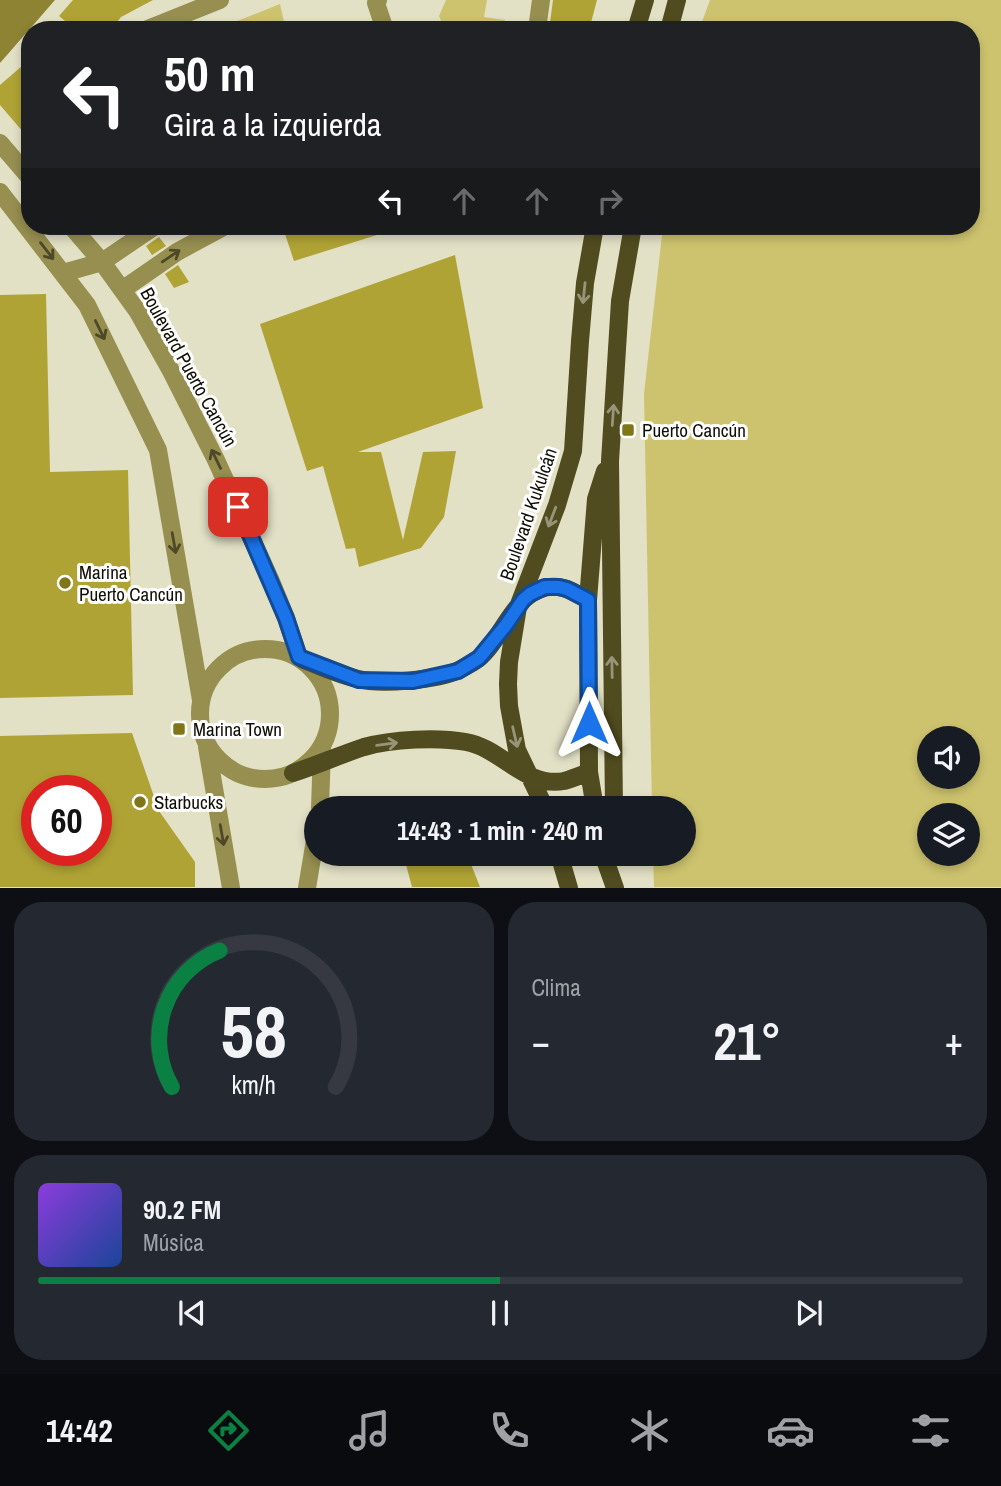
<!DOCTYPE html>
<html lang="es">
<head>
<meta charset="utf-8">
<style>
  body { margin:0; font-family:"Archivo Narrow",sans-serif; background:#242831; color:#f1f3f6; height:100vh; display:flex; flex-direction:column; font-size:26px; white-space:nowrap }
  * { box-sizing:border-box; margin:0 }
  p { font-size:23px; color:#9ea1a6 }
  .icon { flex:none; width:38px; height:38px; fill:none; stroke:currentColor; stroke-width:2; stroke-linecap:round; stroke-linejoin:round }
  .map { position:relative; height:888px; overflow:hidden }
  .side { display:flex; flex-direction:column; gap:14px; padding:14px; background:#0d0f14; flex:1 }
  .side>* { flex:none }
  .guide { position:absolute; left:21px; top:21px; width:959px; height:214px; border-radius:28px; box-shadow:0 4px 10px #0003; background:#202124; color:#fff; overflow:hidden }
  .tools { position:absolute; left:917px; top:726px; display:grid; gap:14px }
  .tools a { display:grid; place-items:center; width:63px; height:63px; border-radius:50%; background:#171b24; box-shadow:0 4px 10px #0003; font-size:35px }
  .speed { position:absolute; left:21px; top:775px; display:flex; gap:14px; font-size:35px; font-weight:700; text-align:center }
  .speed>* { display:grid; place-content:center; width:91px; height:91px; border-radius:50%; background:#171b24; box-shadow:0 4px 10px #0003; line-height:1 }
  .speed .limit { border:10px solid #d22; background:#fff; color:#111 }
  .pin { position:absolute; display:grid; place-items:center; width:60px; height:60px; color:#fff; margin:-30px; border-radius:14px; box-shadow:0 4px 10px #0006 }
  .me { position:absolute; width:77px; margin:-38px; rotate:0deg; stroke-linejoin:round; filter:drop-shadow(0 0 5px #0008) }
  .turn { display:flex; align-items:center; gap:24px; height:147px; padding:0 28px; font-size:32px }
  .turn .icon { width:91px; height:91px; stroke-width:2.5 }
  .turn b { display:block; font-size:49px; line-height:60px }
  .lanes { display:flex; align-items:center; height:66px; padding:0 28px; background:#0003; justify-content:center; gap:35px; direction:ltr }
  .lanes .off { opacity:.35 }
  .big { font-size:52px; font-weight:700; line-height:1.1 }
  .side .widget { flex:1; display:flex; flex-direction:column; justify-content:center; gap:10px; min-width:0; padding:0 24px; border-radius:28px; background:#242831 }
  .side .dial { align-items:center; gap:0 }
  .dial svg { height:182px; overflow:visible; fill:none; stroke:#363941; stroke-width:7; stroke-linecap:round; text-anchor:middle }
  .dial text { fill:#f1f3f6; stroke:none }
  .song { display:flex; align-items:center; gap:21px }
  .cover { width:84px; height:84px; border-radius:10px; background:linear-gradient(135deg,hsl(270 70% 55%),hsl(220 70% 35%)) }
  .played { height:7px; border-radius:4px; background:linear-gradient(90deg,#0b8043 50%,#363941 50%) }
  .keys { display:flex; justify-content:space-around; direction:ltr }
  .heat { display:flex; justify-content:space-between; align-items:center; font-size:38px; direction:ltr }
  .side .tiles { flex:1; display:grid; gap:14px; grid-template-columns:1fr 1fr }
  .widget:last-child { grid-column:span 2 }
  .trip { position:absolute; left:304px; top:796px; width:392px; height:70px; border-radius:35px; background:#171b24; box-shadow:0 4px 10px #0003; font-weight:700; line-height:70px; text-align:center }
  .tab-bar { display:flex; height:112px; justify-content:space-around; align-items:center; background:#090b0e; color:#9ea1a6 }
  .tab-bar .icon { width:49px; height:49px }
  .tab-bar .active { color:#0b8043 }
  .tab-bar b { font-size:32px; color:#f1f3f6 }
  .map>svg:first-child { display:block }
</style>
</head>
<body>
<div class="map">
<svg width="1001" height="888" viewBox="0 0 1001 888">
  <rect width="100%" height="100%" fill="#e2e0c5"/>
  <path fill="#cdc36e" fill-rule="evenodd" d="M446 0H487L484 17 505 20 504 30H445L439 16Z
    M710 0H1001V887H654L653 854H684V808H652L644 394 663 226H971V30H699ZM929 738H968V777H929ZM929 816H968V854H929Z
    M280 4 284 22 264 30H221L220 28Z"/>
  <path fill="#8d8332" d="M0 0H55L0 63Z"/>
  <path fill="#b0a335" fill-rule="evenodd" d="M73 0H153L121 17 111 30H76L59 16Z
    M553 0H597L589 30H549Z
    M30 59V140L0 105V85Z
    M291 226H395L396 229 294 261 283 228Z
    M159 237 166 246 152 255 146 246Z
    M455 255 483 408 358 452H381L403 540 423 452 456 451 444 517 421 548 359 567 355 548 346 549 323 466 307 471 260 324Z
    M178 265 189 282 174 288 165 274Z
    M46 294 50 472 128 470 133 695 0 698V295Z
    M132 733 159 811 195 862V887H0V736ZM37 791H96V850H37Z
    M418 854H467L480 887H412L405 861Z"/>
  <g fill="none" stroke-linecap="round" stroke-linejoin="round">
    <path stroke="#968f50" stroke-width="18" d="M378 0 376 3 385 30
      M145 30 220 0
      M537 30 541 0
      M0 143 30 178
      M0 192 87 305 158 450 201 700
      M71 226 102 262 138 312 170 369 216 460 270 579 286 618 299 657
      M63 273 102 262 155 226
      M122 290 177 252 225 226
      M200 714a65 65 0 1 1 130 0a65 65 0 1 1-130 0Z
      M207 747 231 888
      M320 808 322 749
      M307 888 317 828"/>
    <path stroke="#514c1f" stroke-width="18" d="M636 30 645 0
      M669 30 677 0
      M302 659C320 666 339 675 358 679 381 685 437 680 459 670 465 667 473 663 478 659 505 637 516 583 558 587 569 588 579 595 588 600
      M293 773C317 765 340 755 364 747 392 739 438 737 466 742 501 748 525 788 564 781 572 779 581 775 589 772
      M545 808 517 750 509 706 508 684 509 662 518 607 557 505 573 451 580 341 585 283 595 226
      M595 808 589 772 588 600 596 499 605 471
      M614 808 610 461 620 301 633 226
      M559 854 569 888
      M603 854 615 888"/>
  </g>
  <defs><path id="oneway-shaft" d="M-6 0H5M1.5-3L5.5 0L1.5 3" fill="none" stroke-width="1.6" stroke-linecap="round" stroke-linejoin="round" transform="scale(1.75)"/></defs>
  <g stroke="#4d4928">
    <use href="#oneway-shaft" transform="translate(47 251) rotate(52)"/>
    <use href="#oneway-shaft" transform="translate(171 256) rotate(-34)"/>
    <use href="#oneway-shaft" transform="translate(100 330) rotate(64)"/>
    <use href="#oneway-shaft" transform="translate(216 459) rotate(-116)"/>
    <use href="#oneway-shaft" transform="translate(174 543) rotate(80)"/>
    <use href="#oneway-shaft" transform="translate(222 835) rotate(80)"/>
  </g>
  <g stroke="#979479">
    <use href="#oneway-shaft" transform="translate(584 293) rotate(96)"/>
    <use href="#oneway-shaft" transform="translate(613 415) rotate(-86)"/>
    <use href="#oneway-shaft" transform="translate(552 517) rotate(111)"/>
    <use href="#oneway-shaft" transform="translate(612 667) rotate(-91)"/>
    <use href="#oneway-shaft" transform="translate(515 737) rotate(77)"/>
    <use href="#oneway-shaft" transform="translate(387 744) rotate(-8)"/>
  </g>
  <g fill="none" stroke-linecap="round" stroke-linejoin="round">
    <defs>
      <path id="route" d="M238 507 286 618 299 657 359 680 413 681 458 671 479 658 506 625 523 600 530 594 545 587H559L567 589 588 600 589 723"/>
    </defs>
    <use href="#route" stroke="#114b97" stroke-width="18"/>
    <use href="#route" stroke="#1a73e8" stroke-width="12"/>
  </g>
  <g fill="#807518" stroke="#fff" stroke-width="2.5">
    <rect x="621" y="423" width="14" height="14" rx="3.5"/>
    <circle cx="65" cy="583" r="7"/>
    <rect x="172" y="722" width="14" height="14" rx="3.5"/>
    <circle cx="140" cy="802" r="7"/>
  </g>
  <g text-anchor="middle" stroke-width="6" stroke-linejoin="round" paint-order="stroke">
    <g font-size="19" fill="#111007" stroke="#fff">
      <text transform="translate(189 367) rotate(61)" y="7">Boulevard Puerto Cancún</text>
      <text transform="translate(528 514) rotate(-71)" y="7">Boulevard Kukulcán</text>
    </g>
    <g font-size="19" fill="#111007" stroke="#fff" text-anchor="start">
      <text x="642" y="437">Puerto Cancún</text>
      <text x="79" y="579">Marina<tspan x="79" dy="22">Puerto Cancún</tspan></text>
      <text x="193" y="736">Marina Town</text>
      <text x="154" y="809">Starbucks</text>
    </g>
  </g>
</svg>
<div class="tools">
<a><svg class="icon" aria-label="sound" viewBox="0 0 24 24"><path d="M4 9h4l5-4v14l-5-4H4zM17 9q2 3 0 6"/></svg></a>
<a><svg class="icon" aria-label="layers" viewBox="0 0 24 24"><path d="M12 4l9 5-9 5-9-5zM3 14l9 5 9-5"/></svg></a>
</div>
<div class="speed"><div class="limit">60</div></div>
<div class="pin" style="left:238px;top:507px;background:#d93025"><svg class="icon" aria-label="arrive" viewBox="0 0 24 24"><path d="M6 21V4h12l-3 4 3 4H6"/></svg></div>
<svg class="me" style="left:589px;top:723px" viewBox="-20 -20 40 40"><path d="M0-17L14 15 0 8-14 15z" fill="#1a73e8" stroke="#fff" stroke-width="4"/></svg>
<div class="trip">14:43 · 1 min · 240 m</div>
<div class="guide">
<div class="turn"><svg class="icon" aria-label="left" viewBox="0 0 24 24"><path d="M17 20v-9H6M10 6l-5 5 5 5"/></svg><div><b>50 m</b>Gira a la izquierda</div></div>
<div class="lanes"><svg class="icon" aria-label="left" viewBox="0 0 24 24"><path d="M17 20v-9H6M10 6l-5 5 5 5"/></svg><svg class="icon off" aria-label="ahead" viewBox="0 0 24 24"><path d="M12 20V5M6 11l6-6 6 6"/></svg><svg class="icon off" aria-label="ahead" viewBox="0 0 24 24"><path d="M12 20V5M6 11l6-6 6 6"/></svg><svg class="icon off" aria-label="right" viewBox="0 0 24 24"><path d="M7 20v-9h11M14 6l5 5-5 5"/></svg></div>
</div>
</div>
<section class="side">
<div class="tiles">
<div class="widget dial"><svg viewBox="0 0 100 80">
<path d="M14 69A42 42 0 1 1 86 69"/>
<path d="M14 69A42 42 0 0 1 35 9" stroke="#0b8043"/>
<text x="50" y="56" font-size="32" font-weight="700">58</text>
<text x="50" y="72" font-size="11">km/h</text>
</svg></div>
<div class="widget"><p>Clima</p>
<div class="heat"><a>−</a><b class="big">21°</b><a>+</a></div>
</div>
<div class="widget">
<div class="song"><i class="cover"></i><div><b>90.2 FM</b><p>Música</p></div></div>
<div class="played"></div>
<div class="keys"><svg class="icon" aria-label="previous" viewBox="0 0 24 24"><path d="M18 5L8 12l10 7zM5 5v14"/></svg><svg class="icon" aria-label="pause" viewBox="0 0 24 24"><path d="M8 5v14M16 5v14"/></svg><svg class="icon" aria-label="next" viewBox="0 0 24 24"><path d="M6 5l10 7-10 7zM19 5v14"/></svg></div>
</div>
</div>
</section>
<nav class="tab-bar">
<b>14:42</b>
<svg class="icon active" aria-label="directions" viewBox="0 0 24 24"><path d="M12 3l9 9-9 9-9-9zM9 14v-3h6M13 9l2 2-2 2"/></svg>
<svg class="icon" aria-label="music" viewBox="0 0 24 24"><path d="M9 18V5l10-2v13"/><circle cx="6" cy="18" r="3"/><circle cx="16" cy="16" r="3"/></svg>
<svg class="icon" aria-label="phone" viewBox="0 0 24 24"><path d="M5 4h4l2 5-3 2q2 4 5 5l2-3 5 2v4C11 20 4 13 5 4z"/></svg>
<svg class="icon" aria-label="climate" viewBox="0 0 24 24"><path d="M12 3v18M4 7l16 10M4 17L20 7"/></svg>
<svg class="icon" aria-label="car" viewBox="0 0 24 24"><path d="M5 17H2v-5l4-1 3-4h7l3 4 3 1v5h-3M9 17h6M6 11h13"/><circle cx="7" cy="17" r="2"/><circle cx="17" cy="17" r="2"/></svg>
<svg class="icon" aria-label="filters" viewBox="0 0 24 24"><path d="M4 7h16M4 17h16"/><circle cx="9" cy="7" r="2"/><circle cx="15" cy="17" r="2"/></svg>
</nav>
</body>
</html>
